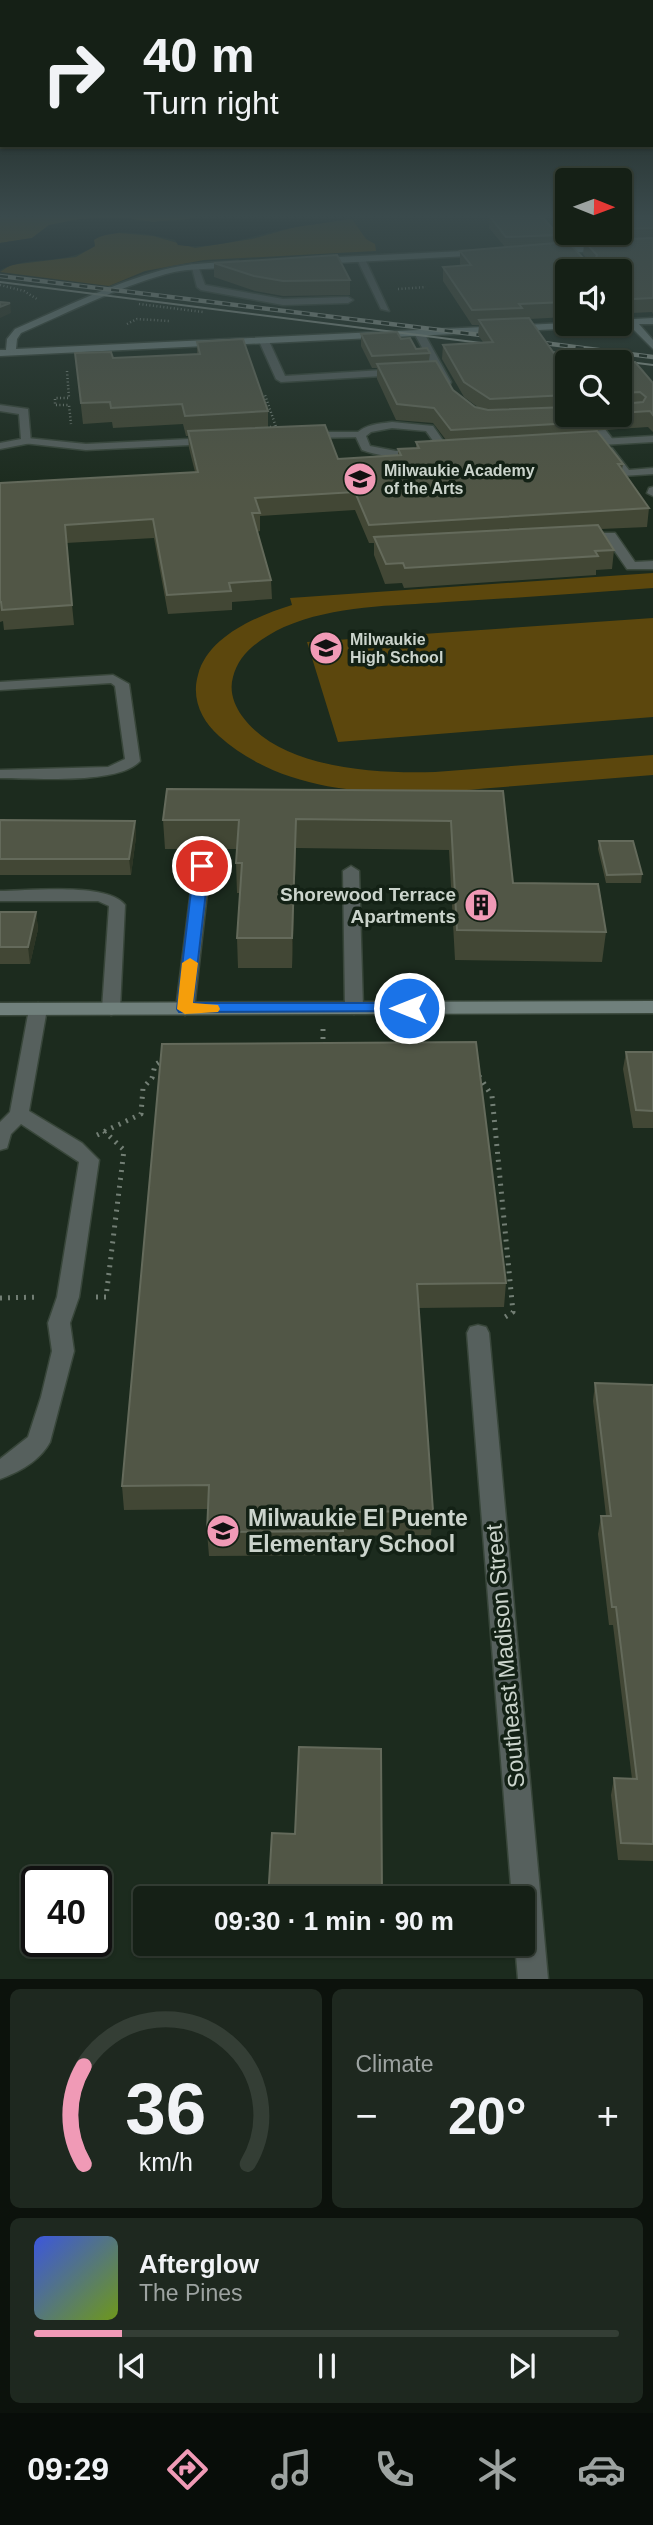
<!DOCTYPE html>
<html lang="en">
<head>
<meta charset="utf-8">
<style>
  body { margin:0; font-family:Helvetica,sans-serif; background:#1e281f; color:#f1f3f6; height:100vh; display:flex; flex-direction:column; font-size:26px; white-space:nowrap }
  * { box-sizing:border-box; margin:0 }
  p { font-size:23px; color:#9da3a1 }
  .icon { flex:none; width:38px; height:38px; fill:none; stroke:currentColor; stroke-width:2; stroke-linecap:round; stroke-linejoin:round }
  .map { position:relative; height:1979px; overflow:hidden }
  .side { display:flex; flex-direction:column; gap:10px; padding:10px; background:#0c120c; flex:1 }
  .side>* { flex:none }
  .top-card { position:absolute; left:0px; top:0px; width:654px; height:147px; box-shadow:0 2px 5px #0004,0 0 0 2px #343e35; background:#152016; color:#f1f3f6; overflow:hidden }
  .needle { width:46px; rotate:91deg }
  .controls { position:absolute; left:555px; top:168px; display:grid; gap:14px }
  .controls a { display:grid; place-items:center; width:77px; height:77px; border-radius:7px; background:#152016; box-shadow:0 2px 5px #0004,0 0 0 2px #343e35; font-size:35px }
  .speed { position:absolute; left:21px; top:1866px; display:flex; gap:14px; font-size:35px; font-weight:700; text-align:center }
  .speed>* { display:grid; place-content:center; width:91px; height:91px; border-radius:50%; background:#152016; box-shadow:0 2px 5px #0004,0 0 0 2px #343e35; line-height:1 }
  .speed .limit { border:4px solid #111; border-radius:10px; background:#fff; color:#111 }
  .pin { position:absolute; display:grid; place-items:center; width:60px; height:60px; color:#fff; margin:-30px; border:4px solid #fff; border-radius:50%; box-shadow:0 2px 7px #0007 }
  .me { position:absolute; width:77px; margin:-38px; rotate:270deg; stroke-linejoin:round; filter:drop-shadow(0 0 5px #0008) }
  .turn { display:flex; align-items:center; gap:24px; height:147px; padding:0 28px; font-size:32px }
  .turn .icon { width:91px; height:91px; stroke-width:2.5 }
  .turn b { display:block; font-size:49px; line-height:60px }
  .big { font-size:52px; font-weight:800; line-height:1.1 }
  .side .tile { flex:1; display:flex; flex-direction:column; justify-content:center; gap:10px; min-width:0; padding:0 24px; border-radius:10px; background:#1e281f }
  .side .dial { align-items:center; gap:0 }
  .dial svg { height:182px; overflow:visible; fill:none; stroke:#343e35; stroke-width:7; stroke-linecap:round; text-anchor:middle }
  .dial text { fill:#f1f3f6; stroke:none }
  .song { display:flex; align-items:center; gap:21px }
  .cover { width:84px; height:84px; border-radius:10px; background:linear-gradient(135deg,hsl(230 70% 55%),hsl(80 70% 35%)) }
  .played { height:7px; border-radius:4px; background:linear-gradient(90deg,#f09ab6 15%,#343e35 15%) }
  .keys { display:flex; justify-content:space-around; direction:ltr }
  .heat { display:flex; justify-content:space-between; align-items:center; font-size:38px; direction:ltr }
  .side .tiles { flex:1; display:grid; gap:10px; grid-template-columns:1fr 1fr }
  .tile:last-child { grid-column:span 2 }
  .trip { position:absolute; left:133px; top:1886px; width:402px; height:70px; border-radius:7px; background:#152016; box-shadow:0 2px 5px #0004,0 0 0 2px #343e35; font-weight:800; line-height:70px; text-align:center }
  .menu { display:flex; height:112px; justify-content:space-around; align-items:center; background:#080d09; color:#9da3a1 }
  .menu .icon { width:49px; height:49px }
  .menu .active { color:#f09ab6 }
  .menu b { font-size:32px; color:#f1f3f6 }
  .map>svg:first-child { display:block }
</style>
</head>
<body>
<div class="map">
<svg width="653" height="1979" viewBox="0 0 653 1979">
  <rect width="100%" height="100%" fill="#1c2b1e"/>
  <path fill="#5c470d" d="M93 214H257L200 215 189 219 153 222 135 219 49 225 32 238 0 243V218Z
    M352 219 366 239 375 244 376 251 204 260 145 271 109 286 0 272 11 265 76 257 95 246 93 240 100 236 119 233 153 236 195 248 252 239 295 227Z
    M653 573V588C584 593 515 598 446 602 392 606 335 605 284 627 263 637 239 652 233 677 229 691 234 705 242 716 280 769 377 774 435 772L653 755V775C607 779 561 782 515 786 418 794 299 807 219 736 202 721 191 699 198 675 208 636 257 616 292 605L290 598Z
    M653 618V717L338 742 307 642Z"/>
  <path fill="#061315" d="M372 214C346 220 322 223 296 227 257 233 219 251 178 245L175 240C152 235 115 226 94 240L95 246C62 267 32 254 0 270V243L32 238 49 225 79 219 125 217 140 221 153 222 189 219 200 215Z"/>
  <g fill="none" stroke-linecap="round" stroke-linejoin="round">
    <defs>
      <path id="lane" d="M191 264 198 266 205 285 283 299 348 297 353 300 348 303 283 305 201 290 197 287Z
        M264 338 269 341 285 376 399 369 404 372 399 375 281 382 276 379 259 341Z
        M0 405 28 409 31 443 0 449V443L21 439 19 414 0 411Z
        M584 415H594L614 441 613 443H605Z
        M392 422 433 426 451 452 446 455C417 458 390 460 362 450L355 435C365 424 378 424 392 422ZM392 428 426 431 439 449 396 451 370 446 366 436 371 432Z
        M604 448H612L629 470 653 468V474L622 476 603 450Z
        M653 487V496L647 493 649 488Z
        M582 533H615L635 562 653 561V569H627L607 540H578V534Z
        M113 675 129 684 140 761C119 785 32 778 0 778V770L108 767 125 759 115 686 111 683 0 690V682Z
        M202 861 210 866 194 1009 185 1015 176 1009 194 866Z
        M351 866 359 871 363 1008 354 1014 345 1008 343 871Z
        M0 891C29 891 107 882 125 905L120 1009 117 1013 111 1015 102 1009 109 906 98 901H0Z
        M38 1003 47 1009 29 1111 82 1143 99 1160 79 1297 70 1323 74 1351 50 1442C40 1461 19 1472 0 1479V1459L28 1437 41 1397 52 1351 48 1323 57 1297 79 1162 21 1124 11 1134 7 1148 0 1150V1122L10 1112 29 1009Z"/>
      <path id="street" d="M361 256 365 259 389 311 381 309 357 259Z
        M416 331 424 333 451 382 450 384 441 382 414 333Z
        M360 432 364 433V437L304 438 299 435 304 432Z
        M653 436V442L583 446 578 443 583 440Z
        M27 438 86 444 210 438 215 441 210 444 86 450 23 443 22 441Z
        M478 1325 486 1327 489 1333 548 1979H518L515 1944H523V1899H512L467 1333 470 1327Z"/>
      <path id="secondary" d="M653 243V249L552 253 548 250 552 247Z
        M483 250 486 255 318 264 314 261 318 258Z
        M238 261 241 266C216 270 191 267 166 274 116 288 69 312 21 333L17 339 16 349 567 323 604 324 599 327 0 356V350H6L7 339 15 329C63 308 111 284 162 270 187 263 212 263 238 261Z
        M620 306 634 319 653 318V324H639L653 340V349L629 325 620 324V320L624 319 620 314Z
        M653 1001V1013L0 1015V1003Z"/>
    </defs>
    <use href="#lane" stroke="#38463a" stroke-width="3"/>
    <use href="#street" stroke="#38463a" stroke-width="3"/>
    <use href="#secondary" stroke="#38463a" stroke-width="3"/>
    <path stroke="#737f75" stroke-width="2.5" stroke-dasharray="1 2.5" stroke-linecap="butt" d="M0 285 24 291 37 299
      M398 289 426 287
      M139 304 203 312
      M127 324 137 319 169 321
      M67 371 69 398H55V405H69L71 424
      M263 427H276L265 395"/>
    <path stroke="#737f75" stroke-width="5" stroke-dasharray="2 6" stroke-linecap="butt" d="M323 1029V1049
      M479 1076 492 1096 513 1312 502 1319
      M97 1135 141 1114 143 1088 152 1078 155 1065 164 1059
      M96 1297H106L124 1150 104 1131
      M0 1298 39 1297"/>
    <use href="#lane" fill="#56605d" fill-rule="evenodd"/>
    <use href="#street" fill="#56605d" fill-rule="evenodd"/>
    <use href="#secondary" fill="#70807c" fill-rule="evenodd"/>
    <path stroke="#8b968c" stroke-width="2" d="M0 282 497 345
      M535 350 653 365"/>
    <defs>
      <path id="rail" d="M0 276 497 337
        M528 341 653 357"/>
    </defs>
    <use href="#rail" stroke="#8b968c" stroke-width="4.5"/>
    <use href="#rail" stroke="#132115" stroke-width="2.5" stroke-dasharray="8" stroke-linecap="butt"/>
  </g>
  <path fill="#424735" d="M556 214H567V233H620V214H653V314L652 312 632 313 620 303V271H567V317L529 319 563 366H567V415H620V363L653 383V432L648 427 589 431 623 464 622 470 649 508 647 527 601 529 614 550 612 569 596 570V575L404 588 402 583 385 584 374 555V543H369L355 510 260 516V531L257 532 271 580 272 599 232 602V610L168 614 154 538 66 543 74 625 4 630 3 621 0 622V483L195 472 189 448 188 436H186L183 424 113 428 112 422 83 424 75 353 113 358 197 354V342L268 411V427L338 459 398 455V449L416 448V442L446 440 433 423 396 420 377 379V368H372L361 346V334L401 339 416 349 430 353 429 361 453 390 475 407 479 408 464 397 442 359 443 345 483 342 478 335 479 325H472L443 281V267L461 266 460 264V251L505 247 489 228 490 217 559 235V243L584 259H587L583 254 584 244H574L555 225Z
    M214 263 350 280V295L283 296 255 291 214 277Z
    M503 791 513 883 606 932 602 962 455 960 449 850 296 848 292 968H238L237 938 240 893H237L236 863 237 849H165L163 820Z
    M0 820 135 821 136 837 131 875H0Z
    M599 841 642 874 641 883H606L598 849Z
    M0 912H36L38 929 30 964H0Z
    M162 1044 506 1283 504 1307 419 1308 433 1511 431 1535 343 1536V1555L209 1556 207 1532 208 1509 124 1510 122 1486Z
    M626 1052H653V1128H633L623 1069Z
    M595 1383 653 1385V1861L618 1860 611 1795 614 1778 632 1779 613 1625H609L598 1534 601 1516H606L593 1401Z
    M267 1944H381V1954L268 1951Z"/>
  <path fill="#2d3525" d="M10 303 11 313 0 318V307Z
    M296 819V848L292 968V938Z
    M135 821 136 837 131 875 129 859Z
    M36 912 38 929 30 964 28 947Z"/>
  <path fill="#515646" stroke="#646a5b" stroke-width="2" d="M558 214H567V223Z
    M620 214H653V228L620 229Z
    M540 215 559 235 506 237 490 217Z
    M653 238V298L633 299 621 289 620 297V271H567V302L519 304 522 308 472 310 443 267 471 265 460 251 568 242 584 259 595 260 597 255 584 241Z
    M337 255 350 280 283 281 254 276 214 263Z
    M0 302 10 303 0 307Z
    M529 318 563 366H567V395L490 399 464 382 443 345 493 342 479 320Z
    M397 332 401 339 410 338 416 349 427 348 430 353 372 356 361 334Z
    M243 339 268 411 185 416 182 404 111 408 110 402 81 403 75 353 111 352 113 358 200 354 197 342Z
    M436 361 453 390 475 407 488 410 567 407V415H595H588L591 419H587L589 422 451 430 434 408 397 404 377 364Z
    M635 362 653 383V415L650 411 620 413V403L622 404 643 402 646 397 640 392 621 393 620 395V363Z
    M325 425 338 459 401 455 398 449 419 448 416 442 597 431 623 464H618L649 508 369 525 355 492 255 498 260 513H252L271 580 229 583 231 591 167 595 153 519 65 525 72 605 2 610 1 602H0V483L198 472 188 431Z
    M598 525 614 550 595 551 598 556 405 568 403 563 386 564 374 537Z
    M167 789 503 791 513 883 598 884 606 932 457 930 451 821 296 819 292 938H237L242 863H236L239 820H163Z
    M0 820 135 821 129 859H0Z
    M599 841H633L642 874 607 875Z
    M0 912H36L28 947H0Z
    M476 1042 506 1283 417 1284 433 1511 342 1512 343 1531 207 1532 209 1485 122 1486 162 1044Z
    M626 1052H653V1111L636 1110Z
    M595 1383 653 1385V1844L621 1843 614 1778 637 1779 616 1607H612L601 1516H611Z
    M299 1747 381 1749 382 1899H268L272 1833 295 1834Z"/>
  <linearGradient id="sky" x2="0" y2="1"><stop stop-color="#0f1810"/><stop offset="0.44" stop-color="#3a4a4c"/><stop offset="1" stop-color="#3a4a4c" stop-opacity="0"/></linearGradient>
  <rect width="653" height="491" fill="url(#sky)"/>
  <path fill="#1a73e8" stroke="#114b97" stroke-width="2" d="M202 862 209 866 193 1003H409L414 1004 417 1008 414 1011 179 1012 177 1009 194 866Z"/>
  <path fill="#f59e0b" d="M190 958 198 963 193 1003 218 1005 220 1009 218 1012 185 1014 177 1009 182 963Z"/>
  <defs>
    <symbol id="school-disc" viewBox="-11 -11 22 22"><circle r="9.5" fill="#f09ab6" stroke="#132115"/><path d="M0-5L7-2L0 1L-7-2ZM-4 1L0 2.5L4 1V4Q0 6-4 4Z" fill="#111"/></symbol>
    <symbol id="building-disc" viewBox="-11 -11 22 22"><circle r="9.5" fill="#f09ab6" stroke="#132115"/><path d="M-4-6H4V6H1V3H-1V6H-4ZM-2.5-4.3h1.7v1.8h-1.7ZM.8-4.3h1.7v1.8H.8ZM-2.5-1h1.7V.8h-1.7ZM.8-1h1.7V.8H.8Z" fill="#111"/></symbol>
  </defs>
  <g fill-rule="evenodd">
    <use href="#school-disc" x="341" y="460" width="38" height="38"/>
    <use href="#school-disc" x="307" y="629" width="38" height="38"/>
    <use href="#building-disc" x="462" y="886" width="38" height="38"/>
    <use href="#school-disc" x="204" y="1512" width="38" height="38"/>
  </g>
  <g text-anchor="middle" stroke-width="7" stroke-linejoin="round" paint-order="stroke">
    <g font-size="16" font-weight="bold" fill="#cbd4cc" stroke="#132115" text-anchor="start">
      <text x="384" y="476">Milwaukie Academy<tspan x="384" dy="18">of the Arts</tspan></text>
      <text x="350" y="645">Milwaukie<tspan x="350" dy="18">High School</tspan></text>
    </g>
    <g font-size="19" font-weight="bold" fill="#cbd4cc" stroke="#132115" text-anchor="end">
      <text x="456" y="901">Shorewood Terrace<tspan x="456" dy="22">Apartments</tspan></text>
    </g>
    <g font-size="23" font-weight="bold" fill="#cbd4cc" stroke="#132115" text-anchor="start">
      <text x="248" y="1526">Milwaukie El Puente<tspan x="248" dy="26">Elementary School</tspan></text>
    </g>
    <g font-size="23" fill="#cbd4cc" stroke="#132115">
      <text transform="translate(505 1656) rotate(-95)" y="8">Southeast Madison Street</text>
    </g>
  </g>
</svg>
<div class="controls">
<a><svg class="needle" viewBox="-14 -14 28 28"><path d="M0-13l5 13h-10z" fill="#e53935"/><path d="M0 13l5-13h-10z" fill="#9da3a1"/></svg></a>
<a><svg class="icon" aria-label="sound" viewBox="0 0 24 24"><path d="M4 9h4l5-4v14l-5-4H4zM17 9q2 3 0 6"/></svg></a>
<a><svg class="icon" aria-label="search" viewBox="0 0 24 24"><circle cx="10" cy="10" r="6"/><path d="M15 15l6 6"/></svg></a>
</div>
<div class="speed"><div class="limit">40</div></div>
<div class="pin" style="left:202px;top:866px;background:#d93025"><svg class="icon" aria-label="arrive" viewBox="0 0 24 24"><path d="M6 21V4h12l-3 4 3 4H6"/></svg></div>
<svg class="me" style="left:409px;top:1008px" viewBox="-20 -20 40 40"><circle r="17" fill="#1a73e8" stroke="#fff" stroke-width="3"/><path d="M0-11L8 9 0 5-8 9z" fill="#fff"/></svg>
<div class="trip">09:30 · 1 min · 90 m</div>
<div class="top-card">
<div class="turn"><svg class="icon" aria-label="right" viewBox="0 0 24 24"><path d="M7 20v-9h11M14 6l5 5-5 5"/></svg><div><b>40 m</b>Turn right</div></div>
</div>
</div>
<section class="side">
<div class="tiles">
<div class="tile dial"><svg viewBox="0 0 100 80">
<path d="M14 69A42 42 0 1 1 86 69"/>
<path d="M14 69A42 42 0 0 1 14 26" stroke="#f09ab6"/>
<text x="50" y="56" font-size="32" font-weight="700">36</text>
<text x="50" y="72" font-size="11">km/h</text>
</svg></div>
<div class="tile"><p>Climate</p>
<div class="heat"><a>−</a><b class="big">20°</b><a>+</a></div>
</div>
<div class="tile">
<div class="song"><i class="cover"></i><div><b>Afterglow</b><p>The Pines</p></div></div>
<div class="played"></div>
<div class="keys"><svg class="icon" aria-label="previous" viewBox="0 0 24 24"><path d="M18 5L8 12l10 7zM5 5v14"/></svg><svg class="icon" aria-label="pause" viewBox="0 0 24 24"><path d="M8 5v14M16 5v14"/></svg><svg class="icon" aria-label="next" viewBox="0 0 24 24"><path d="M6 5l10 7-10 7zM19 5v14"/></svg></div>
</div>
</div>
</section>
<nav class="menu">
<b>09:29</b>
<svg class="icon active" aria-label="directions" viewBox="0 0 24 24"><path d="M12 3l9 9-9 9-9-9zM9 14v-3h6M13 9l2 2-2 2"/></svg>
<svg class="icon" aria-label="music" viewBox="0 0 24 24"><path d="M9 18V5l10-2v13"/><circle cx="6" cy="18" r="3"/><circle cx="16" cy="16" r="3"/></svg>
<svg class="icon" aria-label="phone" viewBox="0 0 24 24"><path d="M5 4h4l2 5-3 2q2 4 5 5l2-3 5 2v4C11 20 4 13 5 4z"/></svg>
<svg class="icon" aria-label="climate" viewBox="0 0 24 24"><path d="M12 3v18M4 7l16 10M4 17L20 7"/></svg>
<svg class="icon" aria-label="car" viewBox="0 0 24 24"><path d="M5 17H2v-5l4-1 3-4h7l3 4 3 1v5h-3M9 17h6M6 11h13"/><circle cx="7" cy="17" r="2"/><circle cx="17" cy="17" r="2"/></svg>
</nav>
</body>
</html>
